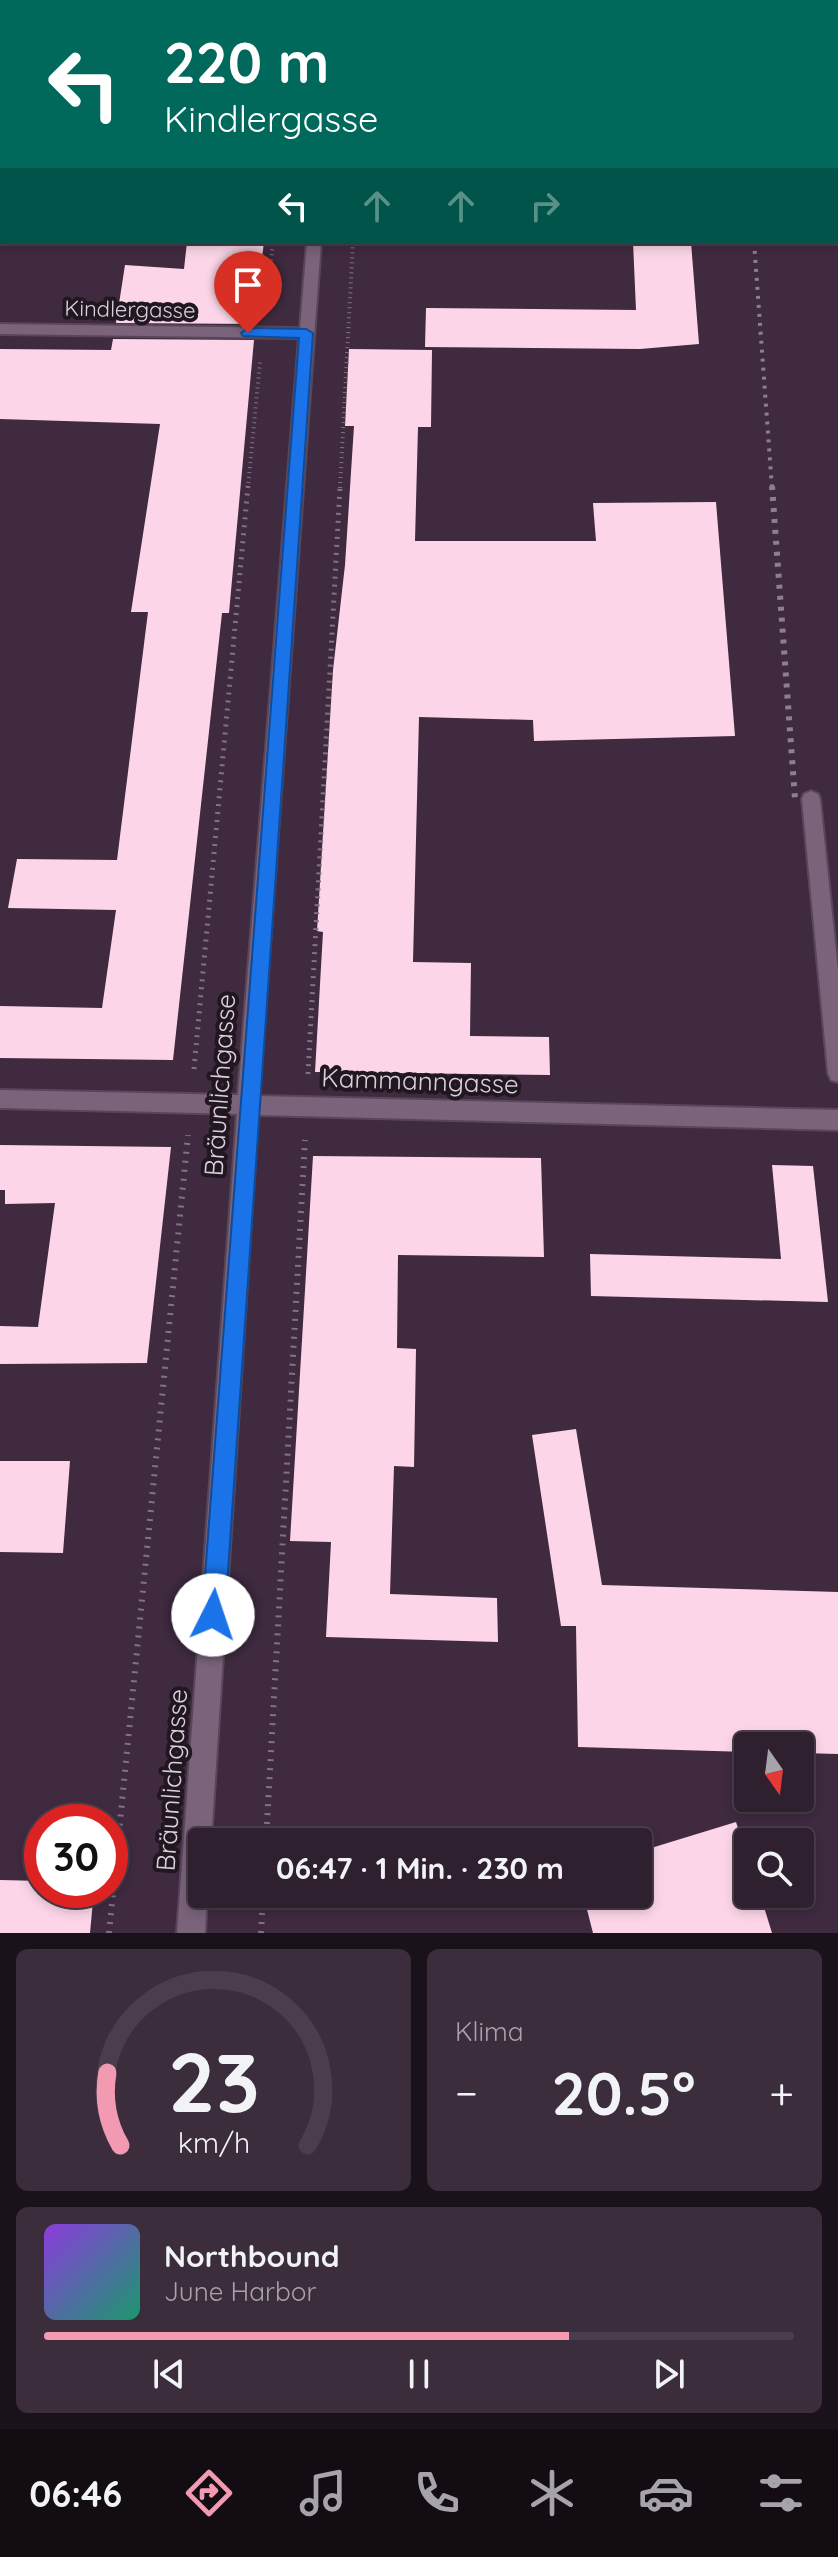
<!DOCTYPE html>
<html lang="de">
<head>
<meta charset="utf-8">
<style>
  body { margin:0; font-family:Quicksand,sans-serif; background:#3b2d3c; color:#f1f3f6; height:100vh; display:flex; flex-direction:column; font-size:30px; white-space:nowrap }
  * { box-sizing:border-box; margin:0 }
  p { font-size:26px; color:#a7a3ab }
  .icon { flex:none; width:44px; height:44px; fill:none; stroke:currentColor; stroke-width:2; stroke-linecap:round; stroke-linejoin:round }
  .map { position:relative; height:1933px; overflow:hidden }
  .details { display:flex; flex-direction:column; gap:16px; padding:16px; background:#1a121a; flex:1 }
  .details>* { flex:none }
  .banner { position:absolute; left:0px; top:0px; width:838px; height:244px; box-shadow:0 4px 12px #0003,0 0 0 2px #4a3e4c; background:#00695c; color:#fff; overflow:hidden }
  .needle { width:52px; rotate:166deg }
  .tools { position:absolute; left:734px; top:1732px; display:grid; gap:16px }
  .tools a { display:grid; place-items:center; width:80px; height:80px; border-radius:8px; background:#2f2030; box-shadow:0 4px 12px #0003,0 0 0 2px #4a3e4c; font-size:40px }
  .speed { position:absolute; left:24px; top:1804px; display:flex; gap:16px; font-size:40px; font-weight:700; text-align:center }
  .speed>* { display:grid; place-content:center; width:104px; height:104px; border-radius:50%; background:#2f2030; box-shadow:0 4px 12px #0003,0 0 0 2px #4a3e4c; line-height:1 }
  .speed .limit { border:12px solid #d22; background:#fff; color:#111 }
  .pin { position:absolute; display:grid; place-items:center; width:68px; height:68px; color:#fff; margin:-82px -34px; border-radius:50% 50% 50% 0; rotate:-45deg; box-shadow:0 0 8px #0007 }
  .pin .icon { rotate:45deg }
  .me { position:absolute; width:88px; margin:-44px; rotate:4deg; stroke-linejoin:round; filter:drop-shadow(0 0 6px #0008) }
  .turn { display:flex; align-items:center; gap:28px; height:168px; padding:0 32px; font-size:36px }
  .turn .icon { width:104px; height:104px; stroke-width:2.5 }
  .turn b { display:block; font-size:56px; line-height:68px }
  .lanes { display:flex; align-items:center; height:76px; padding:0 32px; background:#0003; justify-content:center; gap:40px; direction:ltr }
  .lanes .off { opacity:.35 }
  .big { font-size:60px; font-weight:700; line-height:1.1 }
  .details .tile { flex:1; display:flex; flex-direction:column; justify-content:center; gap:12px; min-width:0; padding:0 28px; border-radius:12px; background:#3b2d3c }
  .details .dial { align-items:center; gap:0 }
  .dial svg { height:208px; overflow:visible; fill:none; stroke:#4a3e4c; stroke-width:7; stroke-linecap:round; text-anchor:middle }
  .dial text { fill:#f1f3f6; stroke:none }
  .song { display:flex; align-items:center; gap:24px }
  .cover { width:96px; height:96px; border-radius:12px; background:linear-gradient(135deg,hsl(270 70% 55%),hsl(160 70% 35%)) }
  .played { height:8px; border-radius:4px; background:linear-gradient(90deg,#f19ab1 70%,#4a3e4c 70%) }
  .keys { display:flex; justify-content:space-around; direction:ltr }
  .heat { display:flex; justify-content:space-between; align-items:center; font-size:44px; direction:ltr }
  .details .tiles { flex:1; display:grid; gap:16px; grid-template-columns:1fr 1fr }
  .tile:last-child { grid-column:span 2 }
  .trip { position:absolute; left:188px; top:1828px; width:464px; height:80px; border-radius:8px; background:#2f2030; box-shadow:0 4px 12px #0003,0 0 0 2px #4a3e4c; font-weight:700; line-height:80px; text-align:center }
  .menu { display:flex; height:128px; justify-content:space-around; align-items:center; background:#130d13; color:#a7a3ab }
  .menu .icon { width:56px; height:56px }
  .menu .selected { color:#f19ab1 }
  .menu b { font-size:36px; color:#f1f3f6 }
  .map>svg:first-child { display:block }
</style>
</head>
<body>
<div class="map">
<svg width="838" height="1933" viewBox="0 0 838 1933">
  <rect width="100%" height="100%" fill="#3f2a40"/>
  <path fill="#fcd6e8" d="M187 242H264L257 298 261 302 255 324 116 323 125 265 184 269Z
    M633 242H691L699 344 640 349 425 347 426 308 636 310Z
    M113 339 254 340 229 613H222L173 1060 0 1058V1006L102 1008 116 910 8 908 17 859 117 860 148 612H131L160 424 0 419V349L111 350Z
    M349 349 432 350 431 427H418L415 541H596L593 503 716 502 735 736 534 741 533 720 419 717 413 962 471 963 470 1036 549 1037 550 1075 315 1072 323 932 317 931 333 670 345 565 354 426H345Z
    M0 1145 171 1147 147 1363 0 1364V1326L38 1327 55 1203 5 1204V1190H0Z
    M313 1156 541 1158 544 1257 398 1255 397 1348 416 1349 414 1467 394 1466 390 1594 497 1598 498 1642 326 1637 331 1542 290 1541Z
    M772 1165 813 1166 828 1302 591 1296 590 1254 781 1259Z
    M576 1429 602 1585 838 1592V1754L800 1753V1746H748V1752L578 1747 576 1626H561L532 1435Z
    M0 1461H70L63 1553 0 1552Z
    M736 1822 748 1857V1894H760L772 1933H593L583 1894H638V1852Z
    M0 1880 42 1881V1890H94L90 1933H0Z"/>
  <g fill="none" stroke-linecap="round" stroke-linejoin="round">
    <defs>
      <path id="street" d="M329 0H341V2H329Z
        M307 242H321L259 1096 838 1110V1130L258 1115 211 1842H202V1894H207L205 1933H177L237 1114 0 1108V1090L238 1095 299 338 0 334V324L300 328Z
        M811 791 818 794 820 799 838 971V1082L831 1080 828 1073 802 799 804 794Z"/>
    </defs>
    <use href="#street" stroke="#584759" stroke-width="4"/>
    <path stroke="#837284" stroke-width="4" stroke-dasharray="1 4" stroke-linecap="butt" d="M266 305 273 242
      M248 488 260 362
      M340 488 353 242"/>
    <path stroke="#837284" stroke-width="5" stroke-dasharray="2 6" stroke-linecap="butt" d="M194 1069 248 486
      M308 1074 340 486"/>
    <path stroke="#837284" stroke-width="6" stroke-dasharray="2 7" stroke-linecap="butt" d="M266 1842 305 1140
      M109 1933 188 1135
      M261 1933 263 1894"/>
    <use href="#street" fill="#7a637b" fill-rule="evenodd"/>
    <path stroke="#8f7e90" stroke-width="4" stroke-dasharray="3 6" stroke-linecap="butt" d="M754 242 772 488"/>
    <path stroke="#8f7e90" stroke-width="6" stroke-dasharray="4 7" stroke-linecap="butt" d="M772 486 795 799"/>
  </g>
  <path fill="#1a73e8" stroke="#114b97" stroke-width="2" d="M248 328 306 329 313 333 225 1615 221 1623 213 1626 205 1623 202 1615 299 338 243 336 241 333Z"/>
  <g text-anchor="middle" stroke-width="8" stroke-linejoin="round" paint-order="stroke">
    <g font-size="22" fill="#dccfdd" stroke="#201721">
      <text transform="translate(130 309) rotate(1)" y="8">Kindlergasse</text>
    </g>
    <g font-size="26" fill="#dccfdd" stroke="#201721">
      <text transform="translate(420 1081) rotate(2)" y="9">Kammanngasse</text>
      <text transform="translate(220 1085) rotate(-86)" y="9">Bräunlichgasse</text>
      <text transform="translate(172 1780) rotate(-86)" y="9">Bräunlichgasse</text>
    </g>
  </g>
</svg>
<div class="tools">
<a><svg class="needle" viewBox="-14 -14 28 28"><path d="M0-13l5 13h-10z" fill="#e53935"/><path d="M0 13l5-13h-10z" fill="#a7a3ab"/></svg></a>
<a><svg class="icon" aria-label="search" viewBox="0 0 24 24"><circle cx="10" cy="10" r="6"/><path d="M15 15l6 6"/></svg></a>
</div>
<div class="speed"><div class="limit">30</div></div>
<div class="pin" style="left:248px;top:333px;background:#d93025"><svg class="icon" aria-label="arrive" viewBox="0 0 24 24"><path d="M6 21V4h12l-3 4 3 4H6"/></svg></div>
<svg class="me" style="left:213px;top:1615px" viewBox="-20 -20 40 40"><circle r="19" fill="#fff"/><path d="M0-13L10 11 0 6-10 11z" fill="#1a73e8"/></svg>
<div class="trip">06:47 · 1 Min. · 230 m</div>
<div class="banner">
<div class="turn"><svg class="icon" aria-label="left" viewBox="0 0 24 24"><path d="M17 20v-9H6M10 6l-5 5 5 5"/></svg><div><b>220 m</b>Kindlergasse</div></div>
<div class="lanes"><svg class="icon" aria-label="left" viewBox="0 0 24 24"><path d="M17 20v-9H6M10 6l-5 5 5 5"/></svg><svg class="icon off" aria-label="ahead" viewBox="0 0 24 24"><path d="M12 20V5M6 11l6-6 6 6"/></svg><svg class="icon off" aria-label="ahead" viewBox="0 0 24 24"><path d="M12 20V5M6 11l6-6 6 6"/></svg><svg class="icon off" aria-label="right" viewBox="0 0 24 24"><path d="M7 20v-9h11M14 6l5 5-5 5"/></svg></div>
</div>
</div>
<section class="details">
<div class="tiles">
<div class="tile dial"><svg viewBox="0 0 100 80">
<path d="M14 69A42 42 0 1 1 86 69"/>
<path d="M14 69A42 42 0 0 1 9 41" stroke="#f19ab1"/>
<text x="50" y="56" font-size="32" font-weight="700">23</text>
<text x="50" y="72" font-size="11">km/h</text>
</svg></div>
<div class="tile"><p>Klima</p>
<div class="heat"><a>−</a><b class="big">20.5°</b><a>+</a></div>
</div>
<div class="tile">
<div class="song"><i class="cover"></i><div><b>Northbound</b><p>June Harbor</p></div></div>
<div class="played"></div>
<div class="keys"><svg class="icon" aria-label="previous" viewBox="0 0 24 24"><path d="M18 5L8 12l10 7zM5 5v14"/></svg><svg class="icon" aria-label="pause" viewBox="0 0 24 24"><path d="M8 5v14M16 5v14"/></svg><svg class="icon" aria-label="next" viewBox="0 0 24 24"><path d="M6 5l10 7-10 7zM19 5v14"/></svg></div>
</div>
</div>
</section>
<nav class="menu">
<b>06:46</b>
<svg class="icon selected" aria-label="directions" viewBox="0 0 24 24"><path d="M12 3l9 9-9 9-9-9zM9 14v-3h6M13 9l2 2-2 2"/></svg>
<svg class="icon" aria-label="music" viewBox="0 0 24 24"><path d="M9 18V5l10-2v13"/><circle cx="6" cy="18" r="3"/><circle cx="16" cy="16" r="3"/></svg>
<svg class="icon" aria-label="phone" viewBox="0 0 24 24"><path d="M5 4h4l2 5-3 2q2 4 5 5l2-3 5 2v4C11 20 4 13 5 4z"/></svg>
<svg class="icon" aria-label="climate" viewBox="0 0 24 24"><path d="M12 3v18M4 7l16 10M4 17L20 7"/></svg>
<svg class="icon" aria-label="car" viewBox="0 0 24 24"><path d="M5 17H2v-5l4-1 3-4h7l3 4 3 1v5h-3M9 17h6M6 11h13"/><circle cx="7" cy="17" r="2"/><circle cx="17" cy="17" r="2"/></svg>
<svg class="icon" aria-label="filters" viewBox="0 0 24 24"><path d="M4 7h16M4 17h16"/><circle cx="9" cy="7" r="2"/><circle cx="15" cy="17" r="2"/></svg>
</nav>
</body>
</html>
